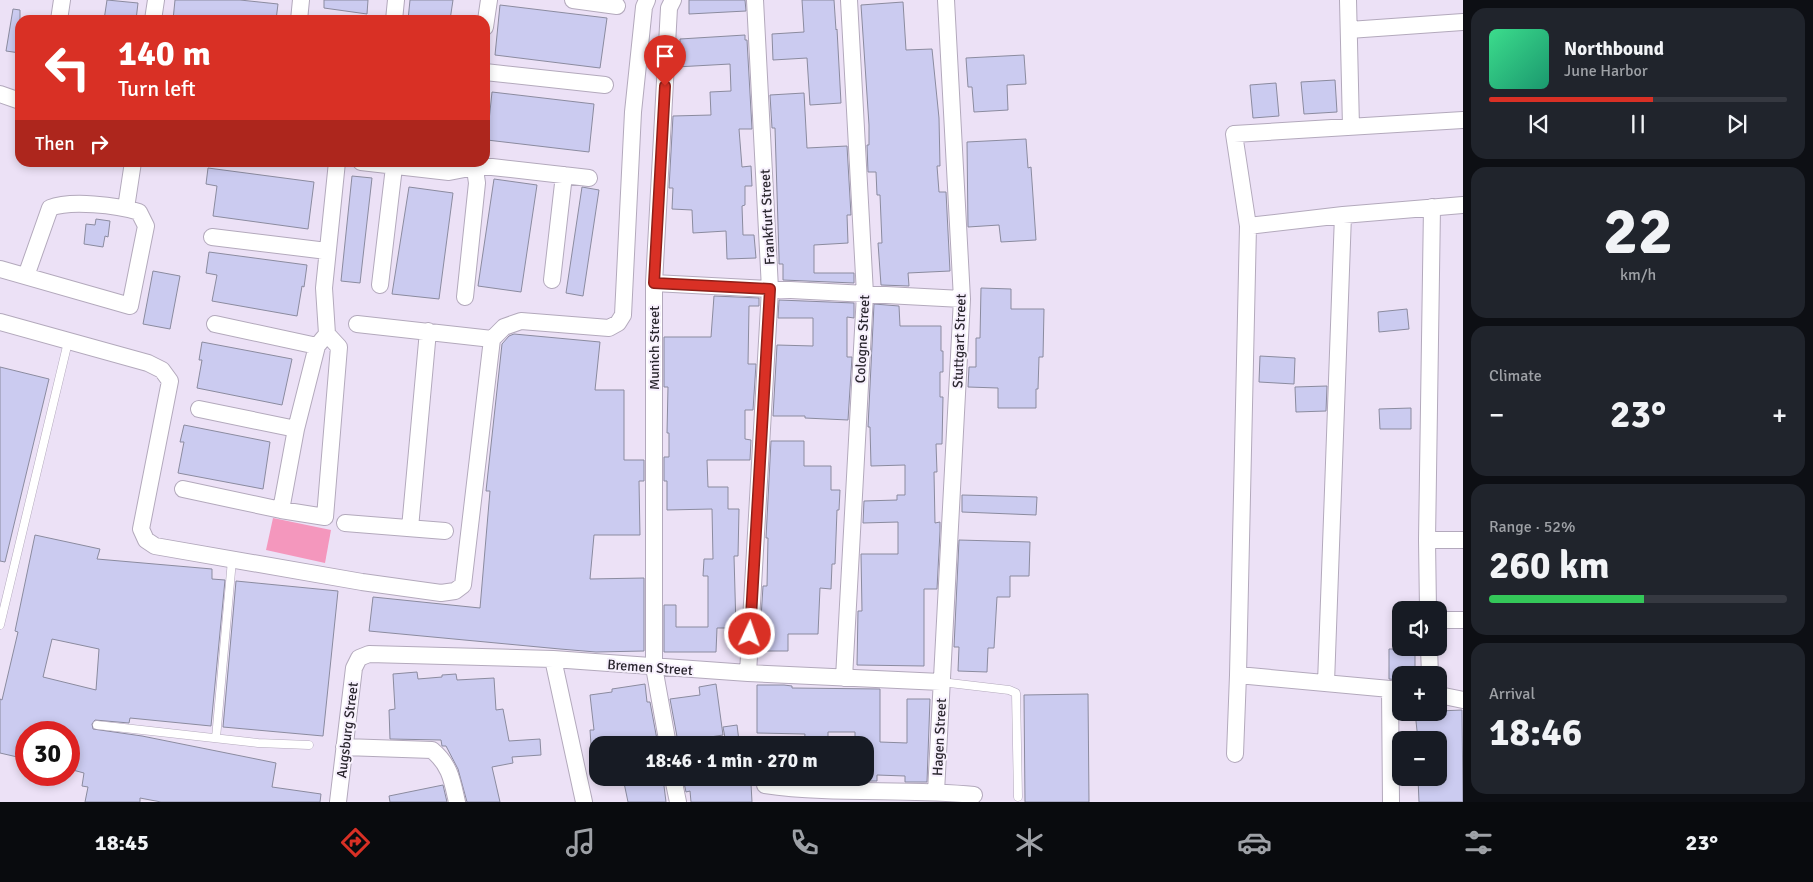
<!DOCTYPE html>
<html lang="en">
<head>
<meta charset="utf-8">
<style>
  body { margin:0; font-family:Signika,sans-serif; background:#20242c; color:#f1f3f6; height:100vh; display:flex; flex-direction:column; font-size:19px; white-space:nowrap }
  * { box-sizing:border-box; margin:0 }
  p { font-size:16px; color:#9ea1a6 }
  .icon { flex:none; width:28px; height:28px; fill:none; stroke:currentColor; stroke-width:2; stroke-linecap:round; stroke-linejoin:round }
  .map { position:relative; flex:1; overflow:hidden }
  .side { display:flex; flex-direction:column; gap:8px; padding:8px; background:#0d0f14; width:350px }
  .side>* { flex:none }
  .banner { position:absolute; left:15px; top:15px; width:475px; height:152px; border-radius:15px; box-shadow:0 2px 8px #0003; background:#d93025; color:#fff; overflow:hidden }
  .tools { position:absolute; left:1392px; top:601px; display:grid; gap:10px }
  .tools a { display:grid; place-items:center; width:55px; height:55px; border-radius:10px; background:#171b24; box-shadow:0 2px 8px #0003; font-size:25px }
  .speed { position:absolute; left:15px; top:721px; display:flex; gap:10px; font-size:25px; font-weight:700; text-align:center }
  .speed>* { display:grid; place-content:center; width:65px; height:65px; border-radius:50%; background:#171b24; box-shadow:0 2px 8px #0003; line-height:1 }
  .speed .limit { border:8px solid #d22; background:#fff; color:#111 }
  .pin { position:absolute; display:grid; place-items:center; width:42px; height:42px; color:#fff; margin:-51px -21px; border-radius:50% 50% 50% 0; rotate:-45deg; box-shadow:0 0 5px #0007 }
  .pin .icon { rotate:45deg }
  .me { position:absolute; width:55px; margin:-28px; rotate:3deg; stroke-linejoin:round; filter:drop-shadow(0 0 4px #0008) }
  .turn { display:flex; align-items:center; gap:18px; height:105px; padding:0 20px; font-size:22px }
  .turn .icon { width:65px; height:65px; stroke-width:2.5 }
  .turn b { display:block; font-size:35px; line-height:42px }
  .then { display:flex; align-items:center; height:48px; padding:0 20px; background:#0003; gap:10px; font-size:19px }
  .big { font-size:38px; font-weight:700; line-height:1.1 }
  .side .widget { flex:1; display:flex; flex-direction:column; justify-content:center; gap:8px; min-width:0; padding:0 18px; border-radius:15px; background:#20242c }
  .side .dial { align-items:center; gap:0 }
  .dial b { font-size:65px; line-height:1 }
  .song { display:flex; align-items:center; gap:15px }
  .cover { width:60px; height:60px; border-radius:8px; background:linear-gradient(135deg,hsl(150 70% 55%),hsl(160 70% 35%)) }
  .played { height:5px; border-radius:2px; background:linear-gradient(90deg,#d93025 55%,#363941 55%) }
  .keys { display:flex; justify-content:space-around; direction:ltr }
  .heat { display:flex; justify-content:space-between; align-items:center; font-size:28px; direction:ltr }
  .charge { height:8px; border-radius:4px; background:linear-gradient(90deg,#34c759 52%,#363941 0) }
  .trip { position:absolute; left:589px; top:736px; width:285px; height:50px; border-radius:15px; background:#171b24; box-shadow:0 2px 8px #0003; font-weight:700; line-height:50px; text-align:center }
  .tab-bar { display:flex; height:80px; justify-content:space-around; align-items:center; background:#090b0e; color:#9ea1a6 }
  .tab-bar .icon { width:35px; height:35px }
  .tab-bar .active { color:#d93025 }
  .tab-bar b { font-size:22px; color:#f1f3f6 }
  main { display:flex; flex:1; min-height:0 }
  .map>svg:first-child { display:block }
</style>
</head>
<body>
<main>
<div class="map">
<svg width="1463" height="802" viewBox="0 0 1463 802">
  <rect width="100%" height="100%" fill="#ece1f6"/>
  <path fill="#f497bd" d="M273 518 331 530 325 563 266 550Z"/>
  <path fill="#cbcbf0" stroke="#8b8b9f" fill-rule="evenodd" d="M107 0 138 3 136 20H104Z
    M175 0H240L278 4 276 20 238 17V20H173Z
    M324 0H368L367 14 324 8Z
    M410 0H453L450 20H408Z
    M689 0H745L746 11 689 14Z
    M802 0H834L836 30 837 29 841 103 810 105 807 58 773 60 772 34 804 32Z
    M903 2 906 50 932 49 939 118 940 166H937L939 192H946L950 271 908 273 909 286 881 285 878 243H882L880 195H877L876 172H868L867 145H869V125L861 5Z
    M500 5 607 18 600 68 495 55Z
    M13 9 20 10V53L6 51Z
    M745 35V40H747L752 129H739L742 167 751 166 752 186H745V205L742 206 743 235H754L756 258 727 259 726 231 693 233 692 210 672 209 673 188H669L673 116 711 115 710 92 731 91 730 64 676 67 677 42H680V39Z
    M1024 55 1026 84 1007 85 1008 110 974 112 972 87H968L966 58Z
    M1335 80 1337 112 1304 114 1301 82Z
    M1276 83 1279 116 1253 118 1250 85Z
    M492 92 594 104 589 152 487 140Z
    M804 93 807 148 847 146 851 215H847L848 243 814 245V273H854V283L783 280V264H779V257L775 128H772L770 95Z
    M1026 139 1028 168 1031 167 1036 240 1001 242 999 225 968 227 967 142Z
    M208 168 314 182 308 229 213 216 217 186 206 184Z
    M352 176 372 178 360 283 341 281Z
    M494 179 537 185 521 292 478 286Z
    M409 187 453 193 439 299 392 294Z
    M582 187 599 190 583 296 566 293Z
    M96 219 110 221 108 237 105 236 103 247 84 244 86 224 95 225Z
    M209 252 307 265 304 287 302 286 297 316 212 301 217 275 206 273Z
    M153 271 180 276 170 329 143 324Z
    M981 288 1011 289V309H1044L1043 357H1039L1038 389H1036V408H998V388L968 387 969 367H976V338H980Z
    M714 296 759 298V306H749L748 364H756L753 410H745V439L751 440 750 460H707L708 487H728V509H739L738 556H734L736 628H717L716 652H664V605H676V627H708V576H703L704 559H713L712 509 667 510V481H664V457H669V433H667L668 387H664V337H711Z
    M779 300 854 303V318L847 317V357H852L848 420 805 418V416H773L777 345 813 346V318H778Z
    M874 304 899 306 900 326H941V351H943V372H940V397H943L942 444H936L937 472H934L935 523 940 522V531L937 589H924V666L857 665 858 611H862L861 554H898V522L863 523 864 501 897 500V495H905V465L871 466 870 427H868Z
    M1407 309 1409 329 1379 332 1378 312Z
    M514 334 600 342 595 390H624V460H644V481H639L640 535H594L590 579 644 578V651L596 652 560 649 369 631 373 597 480 608 490 491H486L502 344 509 336Z
    M202 342 292 359 282 405 197 388 202 360H199Z
    M1260 356 1295 358 1294 384 1259 382Z
    M0 367 49 379 5 562 0 561Z
    M1327 386 1326 411 1296 412 1295 387Z
    M1411 408V429H1380L1379 409Z
    M184 425 270 442 263 489 178 473 184 442H180Z
    M771 441H804V466H831V490H840L839 510H837L835 564H832L831 589 820 588 818 634H788V651H759L763 586H767L768 538H766Z
    M962 495 1037 497 1036 515 962 512Z
    M35 535 100 549 97 559 212 569V579L225 580 211 726 130 718 129 723 95 720 92 724 93 729 142 736 276 763 272 787 321 794 320 802H161L140 798V802H85L88 787 82 786 84 773 69 769V732H26V759L0 753V699L2 700 18 632 15 631ZM52 639 99 649 96 690 43 677Z
    M959 540 1030 542 1029 576H1010V597H997L994 648H988L987 672 958 671 959 647H954Z
    M236 581 338 591 323 736 223 727Z
    M1389 649H1415V675H1401V680L1389 679Z
    M417 672 418 679 442 677V675L456 674 457 680 494 678 496 710 503 709 509 741 540 739 541 755 512 757 513 763 492 767 500 802H467L458 769 446 746H442L441 740 390 739 389 710 395 709 393 674Z
    M645 684 647 702H650L658 745H591L590 730H594L590 695 612 692V689Z
    M716 684 723 735 678 742 670 699 700 695 699 687Z
    M757 685H784L792 686V688L880 689V742L907 743V699H930L927 782H905V776L877 775V781H865V745H855V732H828V745H804L805 734 757 733Z
    M1088 694 1089 802H1025L1024 695Z
    M1462 710 1463 802H1419L1418 778H1439V740H1418L1415 712H1439V711Z
    M737 725 739 741 726 743 723 727Z
    M623 778H663L666 802H628Z
    M683 778H747V784H751L752 802H691L690 791 686 792Z
    M443 785 447 802H390L389 796Z"/>
  <g fill="none" stroke-linecap="round" stroke-linejoin="round">
    <defs>
      <path id="service" d="M0 625 68 342
        M941 682 1009 690 1016 693 1018 797
        M97 725 258 743 309 745
        M216 738 232 560"/>
      <path id="minor" d="M573 0 617 6
        M1348 0 1351 127
        M59 20 62 0
        M153 20 156 0
        M299 20 301 0
        M394 20 396 0
        M485 27 489 0
        M1349 30 1463 22
        M485 72 605 85
        M0 94 20 101
        M361 162 449 172 475 167H492L589 178
        M126 208 133 162
        M1248 226 1343 215 1463 205
        M212 237 327 251
        M0 269 130 306 146 226 139 212C117 205 70 200 50 208L26 276
        M552 280 564 175
        M654 283 962 299
        M380 285 394 167
        M465 297 477 183 474 162
        M0 322 148 363 162 370 170 381 141 529 146 540 155 546 362 582 441 593 455 591 463 585 492 339 504 327 521 321 609 328 618 323 623 315 633 112 644 7 647 0
        M215 324 317 346
        M357 324 492 339
        M199 409 296 429
        M183 489 281 510 325 517 339 347 327 334 324 288 337 162
        M281 510 296 429 317 346 327 334
        M345 523 445 531
        M410 528 428 331
        M1427 540H1463
        M1428 610 1427 540 1432 207
        M1439 620H1463
        M1429 648 1430 675
        M553 659 584 802
        M748 673 770 289 755 0
        M1238 675 1401 690
        M844 678 865 294 849 0
        M1326 683 1343 215
        M1390 689 1391 802
        M1439 695 1463 700
        M668 745 654 667V283L669 8 673 0
        M344 747 432 750C450 765 452 780 457 802
        M1235 754 1238 675 1248 226 1234 134 1463 120
        M673 778 678 802
        M765 785C834 795 905 788 974 795
        M936 792 962 299 946 0
        M338 802 354 668 359 658 369 654 553 659 748 673 941 682"/>
    </defs>
    <use href="#service" stroke="#b3a9bc" stroke-width="9"/>
    <use href="#minor" stroke="#b3a9bc" stroke-width="18"/>
    <use href="#service" stroke="#fff" stroke-width="8"/>
    <use href="#minor" stroke="#fff" stroke-width="16"/>
  </g>
  <g fill="none" stroke-linecap="round" stroke-linejoin="round">
    <defs>
      <path id="route" d="M665 86 654 283 770 289 750 634"/>
    </defs>
    <use href="#route" stroke="#8d1f18" stroke-width="12"/>
    <use href="#route" stroke="#d93025" stroke-width="9"/>
  </g>
  <g text-anchor="middle" stroke-width="4" stroke-linejoin="round" paint-order="stroke">
    <g font-size="14" fill="#2a262e" stroke="#f7f0fd">
      <text transform="translate(767 217) rotate(-93)" y="5">Frankfurt Street</text>
      <text transform="translate(862 339) rotate(-87)" y="5">Cologne Street</text>
      <text transform="translate(959 341) rotate(-88)" y="5">Stuttgart Street</text>
      <text transform="translate(654 348) rotate(-90)" y="5">Munich Street</text>
      <text transform="translate(650 667) rotate(4)" y="5">Bremen Street</text>
      <text transform="translate(347 730) rotate(-83)" y="5">Augsburg Street</text>
      <text transform="translate(939 737) rotate(-87)" y="5">Hagen Street</text>
    </g>
  </g>
</svg>
<div class="tools">
<a><svg class="icon" aria-label="sound" viewBox="0 0 24 24"><path d="M4 9h4l5-4v14l-5-4H4zM17 9q2 3 0 6"/></svg></a>
<a>+</a>
<a>−</a>
</div>
<div class="speed"><div class="limit">30</div></div>
<div class="pin" style="left:665px;top:86px;background:#d93025"><svg class="icon" aria-label="arrive" viewBox="0 0 24 24"><path d="M6 21V4h12l-3 4 3 4H6"/></svg></div>
<svg class="me" style="left:750px;top:634px" viewBox="-20 -20 40 40"><circle r="17" fill="#d93025" stroke="#fff" stroke-width="3"/><path d="M0-11L8 9 0 5-8 9z" fill="#fff"/></svg>
<div class="trip">18:46 · 1 min · 270 m</div>
<div class="banner">
<div class="turn"><svg class="icon" aria-label="left" viewBox="0 0 24 24"><path d="M17 20v-9H6M10 6l-5 5 5 5"/></svg><div><b>140 m</b>Turn left</div></div>
<div class="then">Then<svg class="icon" aria-label="right" viewBox="0 0 24 24"><path d="M7 20v-9h11M14 6l5 5-5 5"/></svg></div>
</div>
</div>
<section class="side">
<div class="widget">
<div class="song"><i class="cover"></i><div><b>Northbound</b><p>June Harbor</p></div></div>
<div class="played"></div>
<div class="keys"><svg class="icon" aria-label="previous" viewBox="0 0 24 24"><path d="M18 5L8 12l10 7zM5 5v14"/></svg><svg class="icon" aria-label="pause" viewBox="0 0 24 24"><path d="M8 5v14M16 5v14"/></svg><svg class="icon" aria-label="next" viewBox="0 0 24 24"><path d="M6 5l10 7-10 7zM19 5v14"/></svg></div>
</div>
<div class="widget dial"><b>22</b><p>km/h</p></div>
<div class="widget"><p>Climate</p>
<div class="heat"><a>−</a><b class="big">23°</b><a>+</a></div>
</div>
<div class="widget"><p>Range · 52%</p><b class="big">260 km</b><div class="charge"></div></div>
<div class="widget"><p>Arrival</p><b class="big">18:46</b></div>
</section>
</main>
<nav class="tab-bar">
<b>18:45</b>
<svg class="icon active" aria-label="directions" viewBox="0 0 24 24"><path d="M12 3l9 9-9 9-9-9zM9 14v-3h6M13 9l2 2-2 2"/></svg>
<svg class="icon" aria-label="music" viewBox="0 0 24 24"><path d="M9 18V5l10-2v13"/><circle cx="6" cy="18" r="3"/><circle cx="16" cy="16" r="3"/></svg>
<svg class="icon" aria-label="phone" viewBox="0 0 24 24"><path d="M5 4h4l2 5-3 2q2 4 5 5l2-3 5 2v4C11 20 4 13 5 4z"/></svg>
<svg class="icon" aria-label="climate" viewBox="0 0 24 24"><path d="M12 3v18M4 7l16 10M4 17L20 7"/></svg>
<svg class="icon" aria-label="car" viewBox="0 0 24 24"><path d="M5 17H2v-5l4-1 3-4h7l3 4 3 1v5h-3M9 17h6M6 11h13"/><circle cx="7" cy="17" r="2"/><circle cx="17" cy="17" r="2"/></svg>
<svg class="icon" aria-label="filters" viewBox="0 0 24 24"><path d="M4 7h16M4 17h16"/><circle cx="9" cy="7" r="2"/><circle cx="15" cy="17" r="2"/></svg>
<b>23°</b>
</nav>
</body>
</html>
